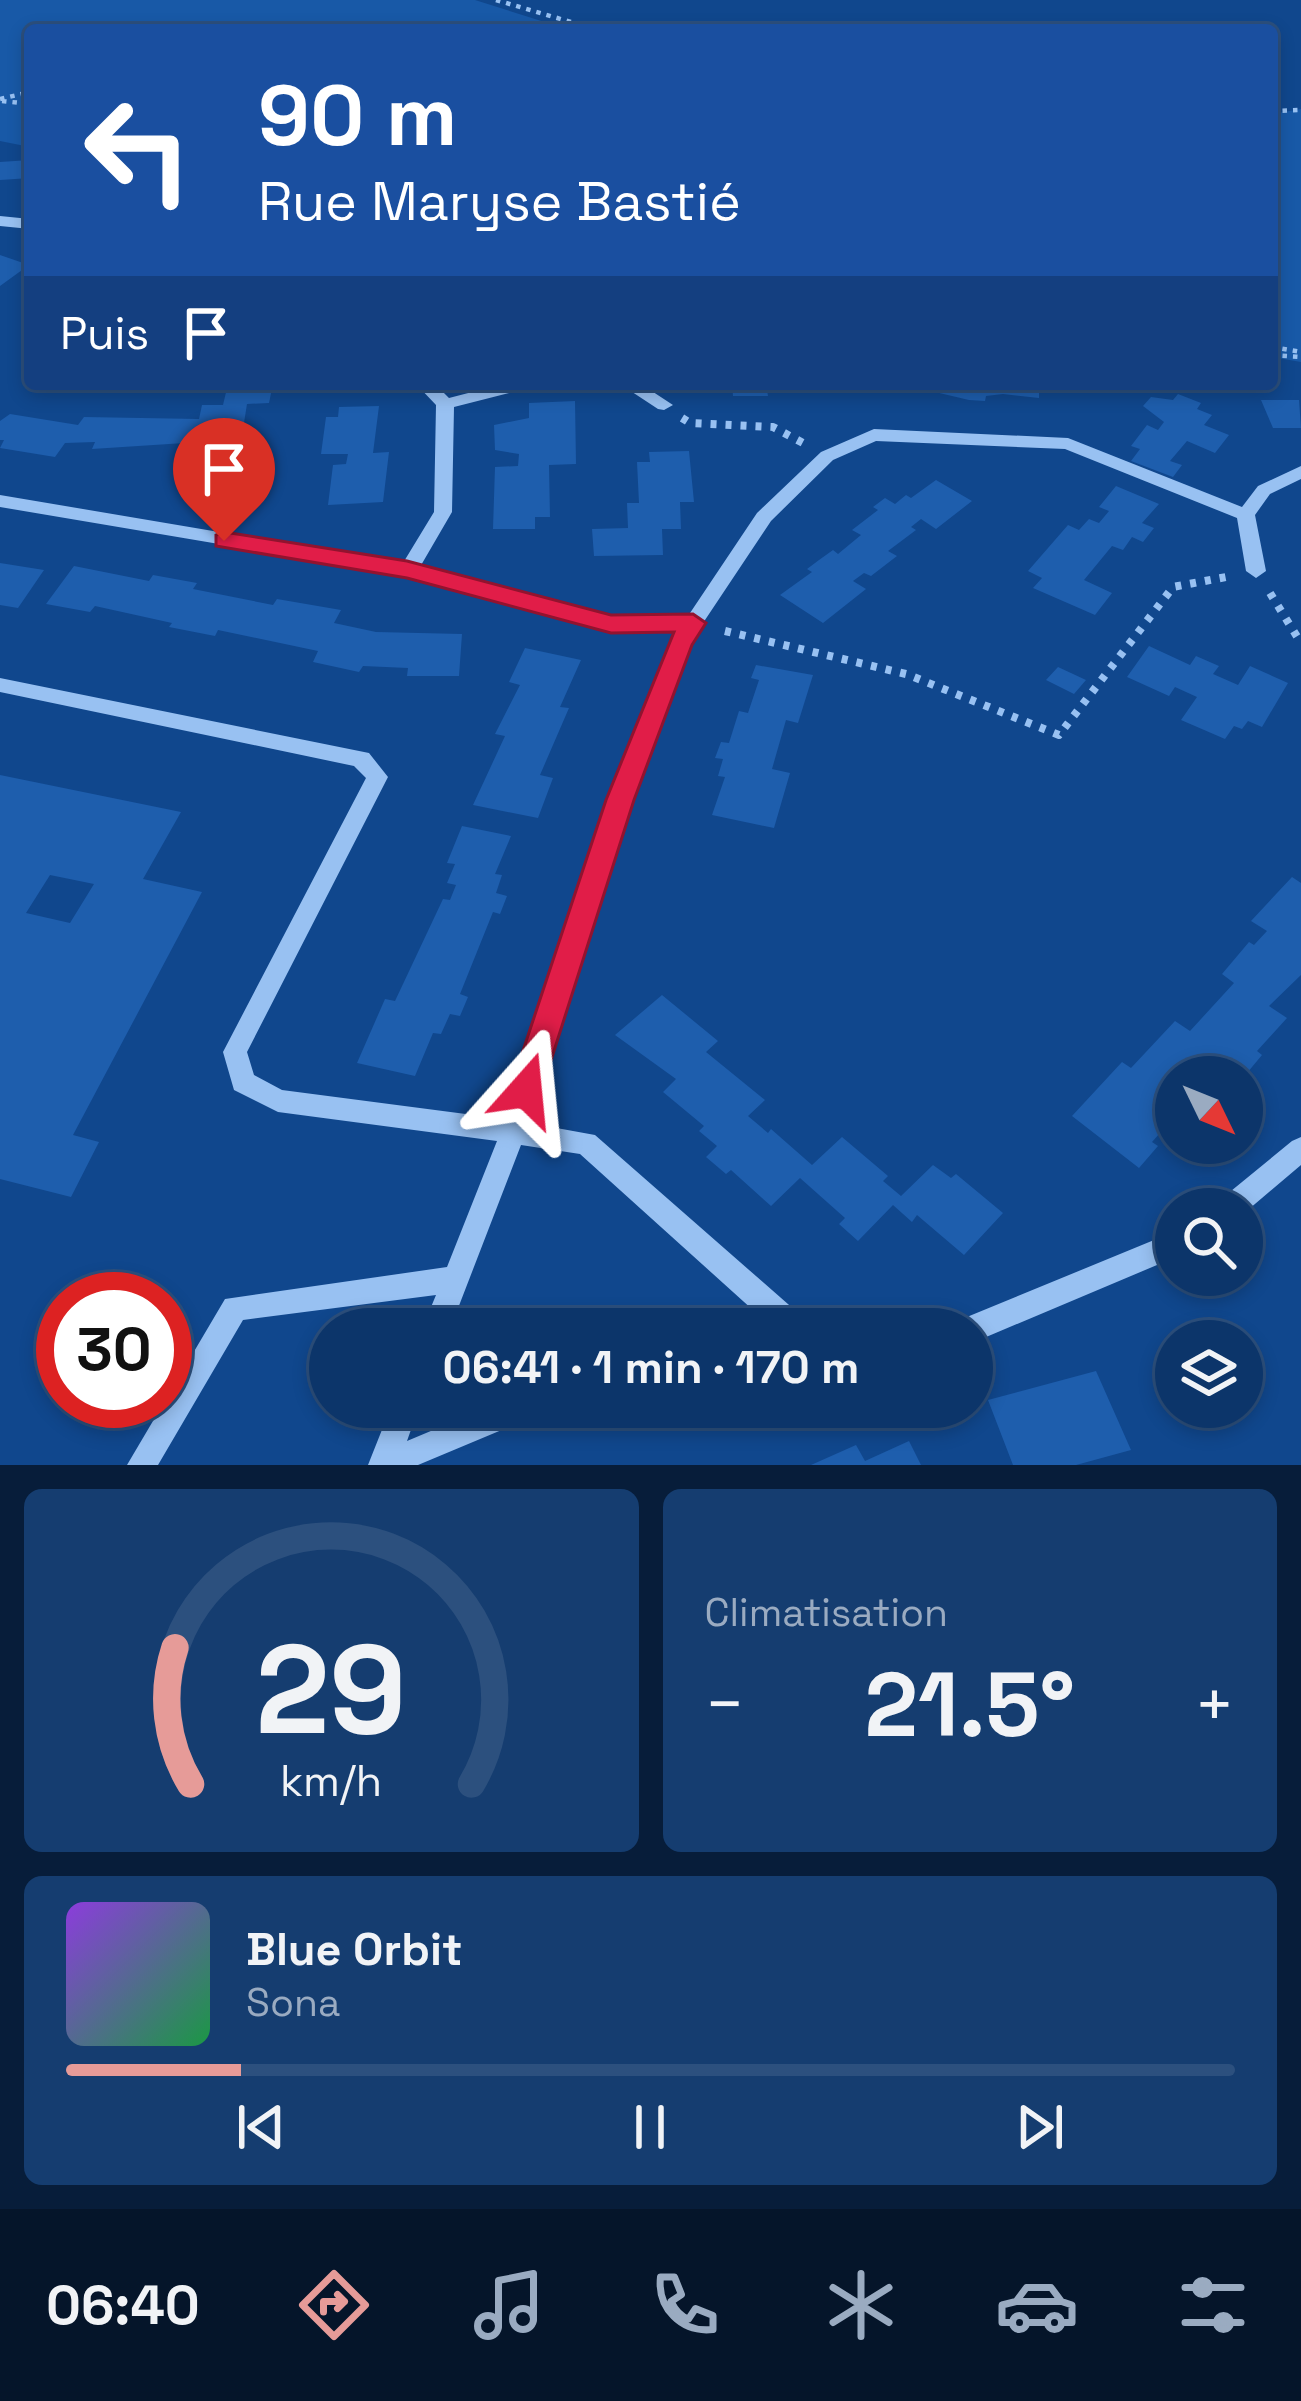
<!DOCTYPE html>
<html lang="fr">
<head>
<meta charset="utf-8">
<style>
  body { margin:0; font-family:"Space Grotesk",sans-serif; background:#153d70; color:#f1f3f6; height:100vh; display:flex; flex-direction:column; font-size:45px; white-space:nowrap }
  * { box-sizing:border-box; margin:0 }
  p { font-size:39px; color:#9aabc1 }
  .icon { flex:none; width:66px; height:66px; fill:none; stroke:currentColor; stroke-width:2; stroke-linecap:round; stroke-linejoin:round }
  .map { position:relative; height:1465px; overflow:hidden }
  .side { display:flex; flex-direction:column; gap:24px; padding:24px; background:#071d3a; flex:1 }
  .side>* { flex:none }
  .guide { position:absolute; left:24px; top:24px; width:1254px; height:366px; border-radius:12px; box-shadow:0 6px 18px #0003,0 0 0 3px #2c507e; background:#1a4fa0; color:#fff; overflow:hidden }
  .needle { width:78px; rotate:133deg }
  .controls { position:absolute; left:1155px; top:1056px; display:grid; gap:24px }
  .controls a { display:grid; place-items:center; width:108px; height:108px; border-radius:50%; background:#0c356a; box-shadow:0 6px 18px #0003,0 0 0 3px #2c507e; font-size:60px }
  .speed { position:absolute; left:36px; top:1272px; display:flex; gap:24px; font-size:60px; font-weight:700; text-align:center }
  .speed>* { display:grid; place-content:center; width:156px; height:156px; border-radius:50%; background:#0c356a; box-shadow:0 6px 18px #0003,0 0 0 3px #2c507e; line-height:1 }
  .speed .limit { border:18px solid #d22; background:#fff; color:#111 }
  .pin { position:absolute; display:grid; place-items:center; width:102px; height:102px; color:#fff; margin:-123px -51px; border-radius:50% 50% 50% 0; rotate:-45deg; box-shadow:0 0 12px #0007 }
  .pin .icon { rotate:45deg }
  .me { position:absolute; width:132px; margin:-66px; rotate:18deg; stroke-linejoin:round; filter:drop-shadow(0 0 9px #0008) }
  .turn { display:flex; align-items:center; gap:42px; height:252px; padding:0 36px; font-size:54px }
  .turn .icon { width:156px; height:156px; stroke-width:2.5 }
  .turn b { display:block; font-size:84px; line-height:102px }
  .then { display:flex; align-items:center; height:114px; padding:0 36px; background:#0003; gap:24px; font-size:45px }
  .big { font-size:90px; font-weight:700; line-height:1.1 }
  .side .tile { flex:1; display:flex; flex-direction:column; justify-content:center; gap:18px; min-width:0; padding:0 42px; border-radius:18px; background:#153d70 }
  .side .dial { align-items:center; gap:0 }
  .dial svg { height:312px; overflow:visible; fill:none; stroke:#2c507e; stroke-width:7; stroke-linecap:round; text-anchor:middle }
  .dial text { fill:#f1f3f6; stroke:none }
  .song { display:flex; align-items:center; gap:36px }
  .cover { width:144px; height:144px; border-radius:18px; background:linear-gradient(135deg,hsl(270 70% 55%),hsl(140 70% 35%)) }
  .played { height:12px; border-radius:6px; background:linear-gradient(90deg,#e69b98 15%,#2c507e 15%) }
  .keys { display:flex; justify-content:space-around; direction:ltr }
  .heat { display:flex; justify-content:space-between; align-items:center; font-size:66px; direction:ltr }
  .side .tiles { flex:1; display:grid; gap:24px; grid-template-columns:1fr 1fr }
  .tile:last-child { grid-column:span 2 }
  .trip { position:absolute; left:309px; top:1308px; width:684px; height:120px; border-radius:60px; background:#0c356a; box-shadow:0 6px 18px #0003,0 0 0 3px #2c507e; font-weight:700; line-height:120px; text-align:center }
  .menu { display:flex; height:192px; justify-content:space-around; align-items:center; background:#05152a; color:#9aabc1 }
  .menu .icon { width:84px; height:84px }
  .menu .active { color:#e69b98 }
  .menu b { font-size:54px; color:#f1f3f6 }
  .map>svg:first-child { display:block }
</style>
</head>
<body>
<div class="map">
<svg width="1301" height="1465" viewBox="0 0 1301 1465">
  <rect width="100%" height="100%" fill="#10478d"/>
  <path fill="#1859a7" d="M0 0H475L570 30H30V147L0 141Z
    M1301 109V362L1272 357V114Z"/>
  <path fill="#1e5ead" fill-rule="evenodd" d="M30 160V178L0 180V162Z
    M0 255 29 265 0 286Z
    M228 384H273L269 403 247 404 243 429 204 430 200 442 92 449 95 442 65 443 55 457 0 448 4 440H0V421L10 414 78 425 84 417 199 419 202 405H223Z
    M732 384H766L768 396H733Z
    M901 384H1039V398L1003 394 986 396 985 401 969 400Z
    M1178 394 1201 403 1197 409 1212 415 1204 425 1229 435 1215 453 1187 441 1170 461 1182 465 1173 477 1131 461 1140 449 1131 446 1147 425 1158 430 1164 422 1143 406 1151 397 1173 400Z
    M1261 400H1299L1301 428H1273Z
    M575 401 576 464 549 465 550 517H535V529H493L495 467 518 466 519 454 495 450 494 425 529 418V403Z
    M379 406 373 453 389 452 383 502 328 505 333 465 346 464 348 454H321L326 417H338L339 407Z
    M689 451 694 502H680L681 529H662L663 555 594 556 592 529 628 528 627 503H639L637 462H650L649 452Z
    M241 478 239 493 218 494 221 479Z
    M936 480 972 501 936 529 921 519 911 527 916 530 888 551 897 556 871 576 864 573 853 581 866 589 823 623 780 595 812 572 807 569 819 560 833 550 838 554 861 535 852 530 878 510 873 507 885 498 895 504 906 495 911 498Z
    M1116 486 1159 504 1142 523 1154 528 1143 542 1132 537 1123 550 1112 546 1084 580 1112 593 1095 615 1033 588 1042 578 1028 571 1068 525 1079 530 1089 519 1099 523 1109 511 1099 507Z
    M0 563 44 570 18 608 0 605Z
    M74 566 149 581 153 575 197 583 193 589 273 605 277 599 341 610 334 623 376 632 462 634 459 676H407L408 668 363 666 359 672 313 662 318 651 218 630 215 636 169 627 172 623 95 606 90 612 46 604Z
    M1149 646 1190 665 1196 656 1219 666 1213 674 1238 685 1250 666 1288 683 1262 727 1248 721 1242 729 1234 726 1225 739 1181 720 1197 697 1175 687 1169 696 1127 677Z
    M525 648 581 660 560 707 569 708 540 775 553 778 538 818 473 805 505 736 495 734 520 685 509 682Z
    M756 665 813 675 798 723 786 720 772 769 790 773 774 828 712 815 725 777 718 776 723 759 715 758 721 742 729 743 739 711 748 713 759 680 751 678Z
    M1058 667 1086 680 1074 694 1046 680Z
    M0 775 181 812 143 879 202 892 73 1135 99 1142 71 1197 0 1179ZM50 875 94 884 70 923 26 913Z
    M462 826 511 836 495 874 502 875 496 893 507 896 500 914 493 912 460 994 468 997 460 1016 450 1014 441 1034 433 1033 415 1076 357 1063 385 999 395 1001 443 899 450 900 456 885 447 883 455 864 447 863Z
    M1292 877 1301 883V975L1269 1006 1287 1018 1257 1051 1262 1055 1247 1073 1234 1063 1222 1077 1212 1072 1208 1077H1176V1115L1152 1142 1158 1146 1139 1168 1072 1116 1122 1062 1131 1068 1175 1021 1190 1031 1234 983 1222 974 1249 942 1254 945 1267 931 1251 921Z
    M662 995 718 1041 706 1052 765 1100 748 1116 768 1133 771 1129 812 1165 842 1137 888 1176 883 1181 901 1196 933 1165 951 1178 956 1174 1003 1213 964 1255 917 1215 912 1222 893 1205 858 1241 839 1224 845 1218 800 1178 771 1206 731 1170 726 1174 706 1157 717 1146 699 1131 704 1126 663 1092 676 1079 615 1035Z
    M1096 1371 1131 1450 1076 1465H1013L988 1400Z
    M909 1441 921 1465H811L856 1445 865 1461Z"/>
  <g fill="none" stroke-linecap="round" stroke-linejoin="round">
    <path stroke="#98c1f2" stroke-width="4.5" stroke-dasharray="4.5 6" stroke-linecap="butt" d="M496 0 598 30
      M0 99 30 92
      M2 101 30 104
      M1272 111 1301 110
      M1272 347 1301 352
      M1272 355 1301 357"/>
    <path stroke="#98c1f2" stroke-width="8" stroke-dasharray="6 9" stroke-linecap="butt" d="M682 418 690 423 773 427 805 444
      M1270 593 1301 643
      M725 631 906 674 1059 735 1173 587 1226 577"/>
    <path fill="#98c1f2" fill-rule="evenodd" d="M0 216 30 219V229L0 226Z
      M416 384H435L449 398 503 384H532L529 388 454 407 452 512 420 567 611 617 688 616 757 513 821 452 874 429 1068 438 1242 507 1258 486 1301 466V479L1270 494 1255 515 1266 571 1256 578 1246 571 1237 518 1065 449 876 441 833 460 771 521 689 644 631 799 529 1123 595 1135 805 1319 809 1329H774L580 1154 521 1145 450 1329H422L436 1295 243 1320 158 1465H127L225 1299 447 1267 497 1141 278 1112 234 1090 223 1052 366 778 354 766 0 692V678L369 753 388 777 247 1052 254 1075 282 1090 504 1119 609 799 670 643 678 630 611 631 408 576 0 507V495L403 563 434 512 436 405Z
      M620 384H641L673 405 664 410 658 409Z
      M1301 1137V1165L1242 1215V1209H1216L1220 1200 1292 1141Z
      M1176 1231V1257L972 1343V1329H958L962 1319Z
      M391 1407H419L407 1441 488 1407H537L533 1417 418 1465H368Z"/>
  </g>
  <path fill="#e11d48" stroke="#92132f" stroke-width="3" d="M224 532 407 561 611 615 693 614 706 623 692 645 634 800 538 1101 526 1105 515 1101 510 1090 606 800 674 632 611 633 407 578 216 546V535Z"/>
</svg>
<div class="controls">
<a><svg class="needle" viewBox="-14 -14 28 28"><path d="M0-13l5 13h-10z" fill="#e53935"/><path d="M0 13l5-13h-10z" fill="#9aabc1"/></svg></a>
<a><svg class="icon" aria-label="search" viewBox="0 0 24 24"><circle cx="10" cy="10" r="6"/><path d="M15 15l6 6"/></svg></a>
<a><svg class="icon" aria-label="layers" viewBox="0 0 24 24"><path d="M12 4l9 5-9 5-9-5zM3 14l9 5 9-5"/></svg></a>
</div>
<div class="speed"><div class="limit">30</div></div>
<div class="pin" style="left:224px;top:541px;background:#d93025"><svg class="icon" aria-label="arrive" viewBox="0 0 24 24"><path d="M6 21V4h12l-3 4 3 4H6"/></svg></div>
<svg class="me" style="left:526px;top:1090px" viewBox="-20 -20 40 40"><path d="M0-17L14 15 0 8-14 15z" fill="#e11d48" stroke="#fff" stroke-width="4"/></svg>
<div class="trip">06:41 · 1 min · 170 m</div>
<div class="guide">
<div class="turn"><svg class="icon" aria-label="left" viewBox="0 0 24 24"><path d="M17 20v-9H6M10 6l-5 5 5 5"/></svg><div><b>90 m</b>Rue Maryse Bastié</div></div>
<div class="then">Puis<svg class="icon" aria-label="arrive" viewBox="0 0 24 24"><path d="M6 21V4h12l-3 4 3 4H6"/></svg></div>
</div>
</div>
<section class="side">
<div class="tiles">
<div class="tile dial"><svg viewBox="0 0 100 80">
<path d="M14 69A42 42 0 1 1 86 69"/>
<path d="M14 69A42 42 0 0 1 10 34" stroke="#e69b98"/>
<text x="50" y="56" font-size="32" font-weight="700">29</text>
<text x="50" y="72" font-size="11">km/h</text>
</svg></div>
<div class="tile"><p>Climatisation</p>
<div class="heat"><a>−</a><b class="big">21.5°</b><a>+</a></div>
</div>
<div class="tile">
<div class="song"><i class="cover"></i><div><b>Blue Orbit</b><p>Sona</p></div></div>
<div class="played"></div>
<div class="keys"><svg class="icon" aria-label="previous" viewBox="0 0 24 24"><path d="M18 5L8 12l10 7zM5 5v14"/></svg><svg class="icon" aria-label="pause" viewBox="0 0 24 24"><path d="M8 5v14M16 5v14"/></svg><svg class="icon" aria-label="next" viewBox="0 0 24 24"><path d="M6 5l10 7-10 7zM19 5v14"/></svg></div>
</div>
</div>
</section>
<nav class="menu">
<b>06:40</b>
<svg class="icon active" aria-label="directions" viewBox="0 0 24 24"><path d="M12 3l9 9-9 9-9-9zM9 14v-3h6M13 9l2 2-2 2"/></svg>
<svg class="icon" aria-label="music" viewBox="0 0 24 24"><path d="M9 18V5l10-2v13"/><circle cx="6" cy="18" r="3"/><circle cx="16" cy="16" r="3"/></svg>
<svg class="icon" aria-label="phone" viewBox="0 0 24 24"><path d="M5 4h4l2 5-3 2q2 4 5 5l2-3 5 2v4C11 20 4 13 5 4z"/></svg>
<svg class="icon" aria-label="climate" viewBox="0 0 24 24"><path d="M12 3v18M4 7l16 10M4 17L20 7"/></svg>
<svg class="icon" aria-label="car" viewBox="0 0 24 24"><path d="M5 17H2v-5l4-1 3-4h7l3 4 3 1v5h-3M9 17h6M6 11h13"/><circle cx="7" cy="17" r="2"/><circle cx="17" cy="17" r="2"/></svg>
<svg class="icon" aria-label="filters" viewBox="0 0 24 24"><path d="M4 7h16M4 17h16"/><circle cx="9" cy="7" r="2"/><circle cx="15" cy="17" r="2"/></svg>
</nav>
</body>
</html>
